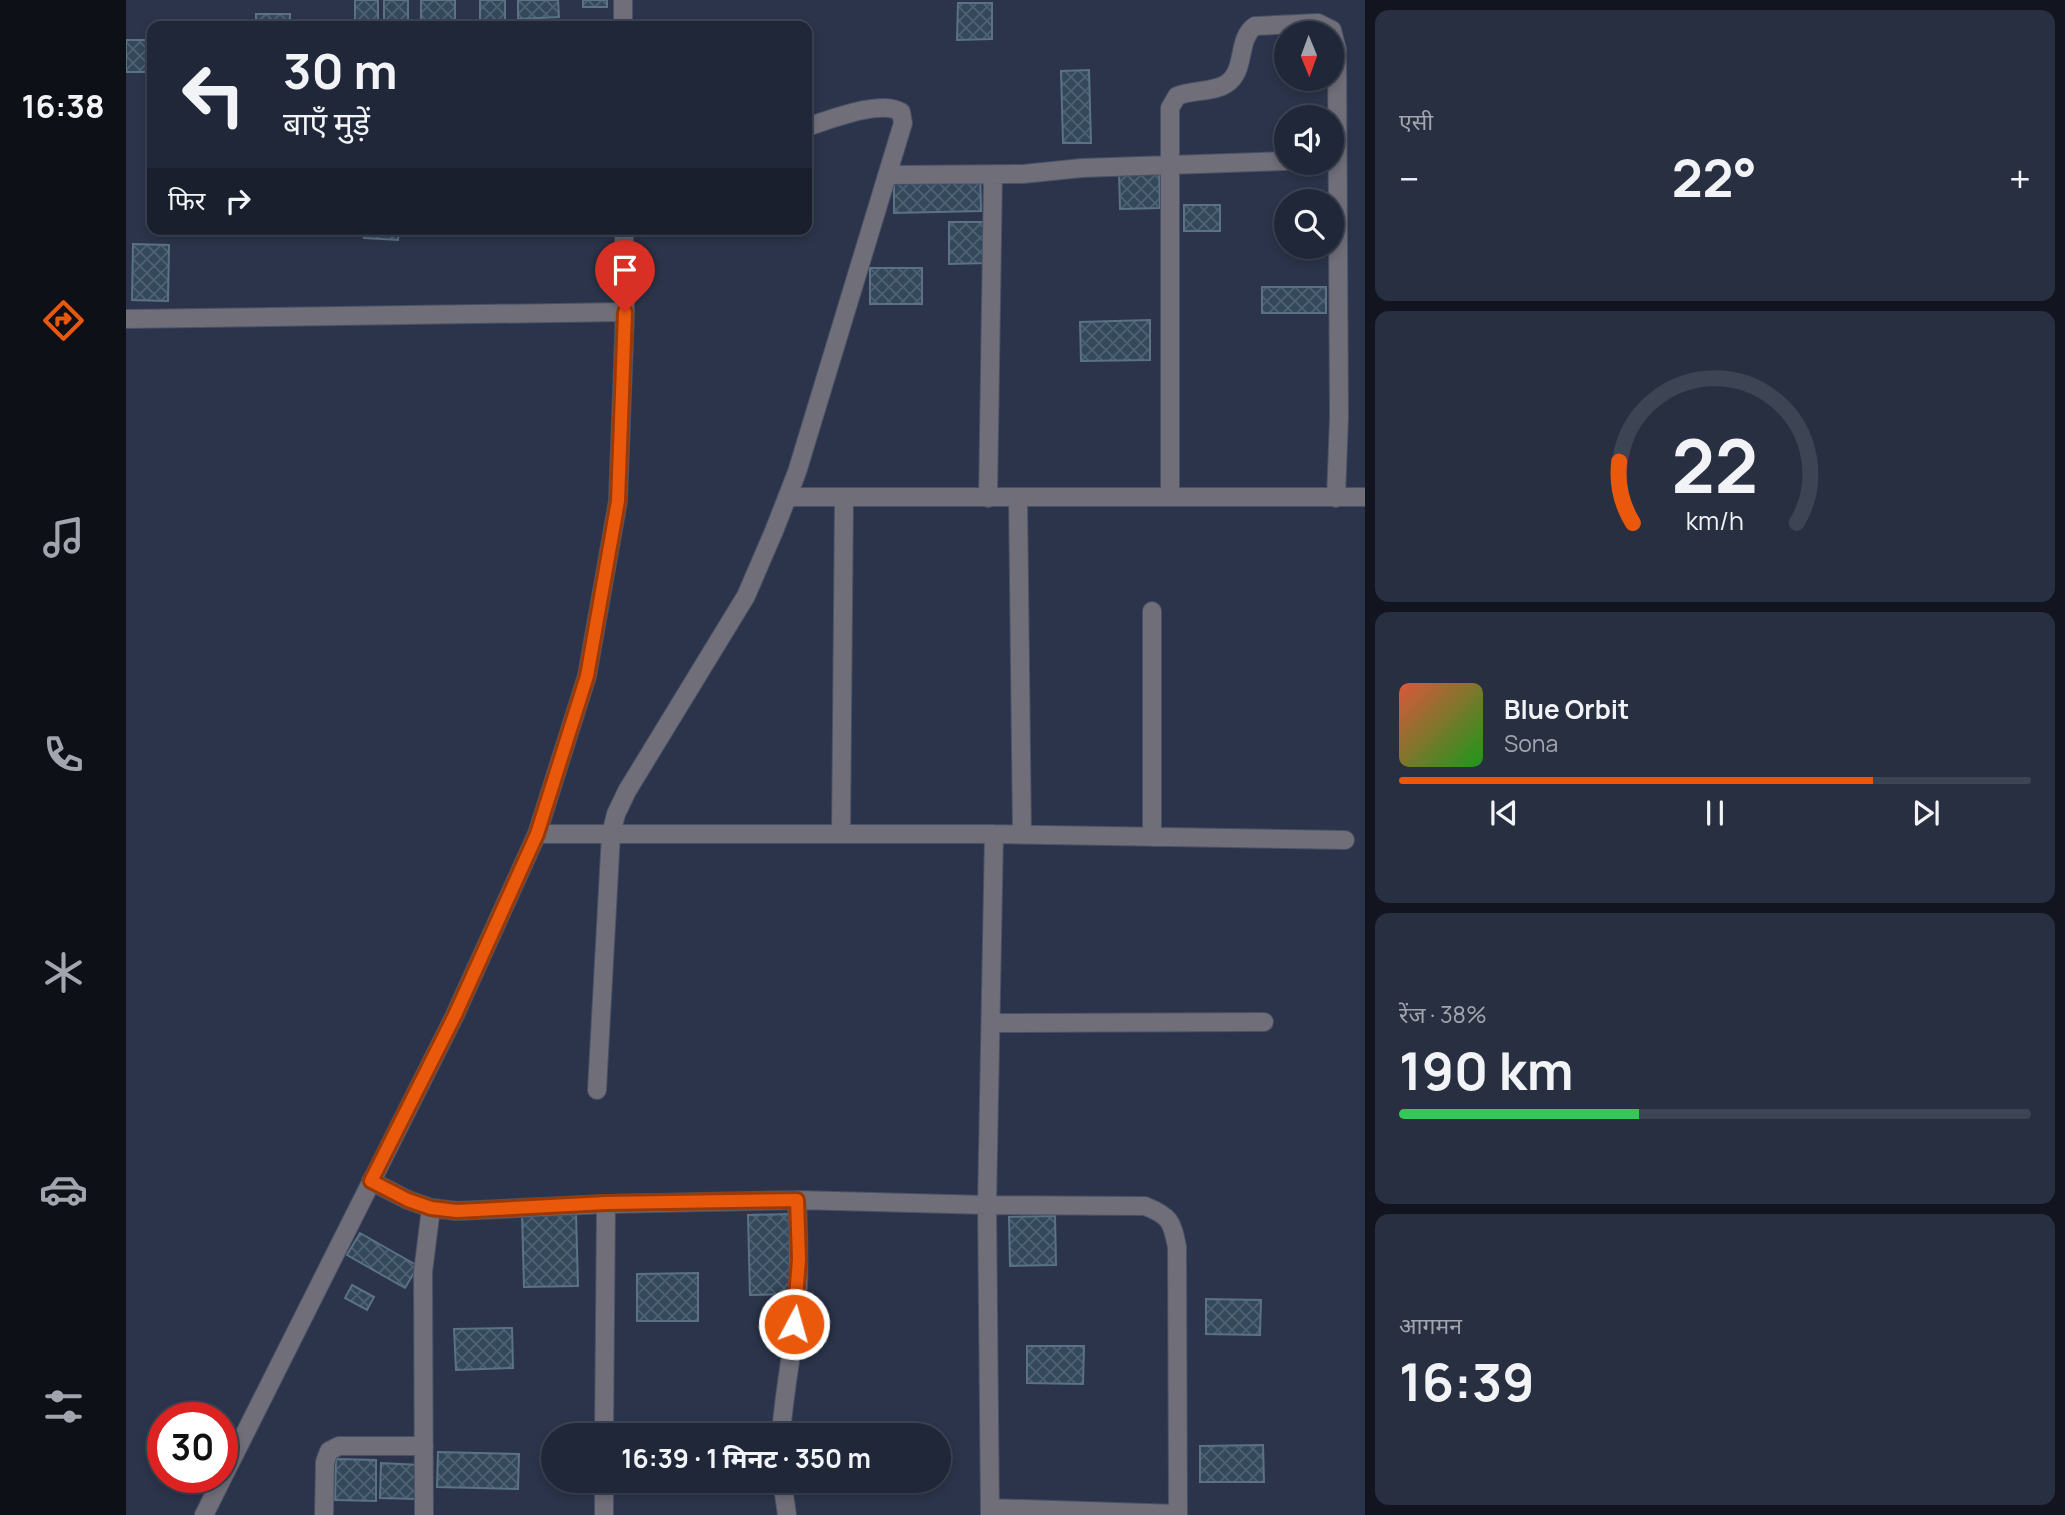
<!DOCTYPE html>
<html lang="hi">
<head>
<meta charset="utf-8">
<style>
  body { margin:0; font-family:Manrope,"Noto Sans Devanagari",sans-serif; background:#282f40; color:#f1f3f6; height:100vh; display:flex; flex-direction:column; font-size:26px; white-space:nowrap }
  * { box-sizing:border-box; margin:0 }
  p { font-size:23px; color:#a2a5ae }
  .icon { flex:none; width:38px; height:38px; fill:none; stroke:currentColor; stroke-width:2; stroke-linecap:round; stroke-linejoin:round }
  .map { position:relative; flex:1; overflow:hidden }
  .sheet { display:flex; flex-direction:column; gap:10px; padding:10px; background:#12151f; width:700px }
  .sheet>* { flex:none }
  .top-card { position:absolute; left:21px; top:21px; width:665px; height:214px; border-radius:14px; box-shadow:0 4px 10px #0003,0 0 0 2px #3d4453; background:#202738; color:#f1f3f6; overflow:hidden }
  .needle { width:46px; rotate:179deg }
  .controls { position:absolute; left:1148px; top:21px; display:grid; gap:14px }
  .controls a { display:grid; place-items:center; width:70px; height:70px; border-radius:50%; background:#202738; box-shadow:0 4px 10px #0003,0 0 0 2px #3d4453; font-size:35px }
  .speed { position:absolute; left:21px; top:1402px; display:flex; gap:14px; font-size:35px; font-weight:700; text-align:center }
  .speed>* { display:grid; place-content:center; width:91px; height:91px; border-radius:50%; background:#202738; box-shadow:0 4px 10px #0003,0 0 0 2px #3d4453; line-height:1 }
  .speed .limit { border:10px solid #d22; background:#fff; color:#111 }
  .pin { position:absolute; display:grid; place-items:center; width:60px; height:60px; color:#fff; margin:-72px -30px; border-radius:50% 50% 50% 0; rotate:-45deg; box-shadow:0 0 7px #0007 }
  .pin .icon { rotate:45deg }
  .me { position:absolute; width:77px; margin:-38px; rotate:6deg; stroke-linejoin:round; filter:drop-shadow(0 0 5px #0008) }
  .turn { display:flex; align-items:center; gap:24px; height:147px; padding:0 21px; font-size:32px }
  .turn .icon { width:91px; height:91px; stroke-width:2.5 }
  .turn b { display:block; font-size:49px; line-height:60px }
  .then { display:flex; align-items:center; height:66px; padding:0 21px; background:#0003; gap:14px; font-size:26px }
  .big { font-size:52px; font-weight:700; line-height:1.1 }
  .sheet .card { flex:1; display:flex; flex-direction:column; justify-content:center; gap:10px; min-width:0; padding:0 24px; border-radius:14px; background:#282f40 }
  .sheet .dial { align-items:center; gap:0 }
  .dial svg { height:182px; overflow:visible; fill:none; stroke:#3d4453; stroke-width:7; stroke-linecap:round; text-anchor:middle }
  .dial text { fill:#f1f3f6; stroke:none }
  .song { display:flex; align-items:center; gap:21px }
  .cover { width:84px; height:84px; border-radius:10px; background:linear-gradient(135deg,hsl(10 70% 55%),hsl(120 70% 35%)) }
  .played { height:7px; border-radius:4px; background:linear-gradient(90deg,#ea580c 75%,#3d4453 75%) }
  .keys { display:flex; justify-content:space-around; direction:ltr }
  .heat { display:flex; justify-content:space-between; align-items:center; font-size:38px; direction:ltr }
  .charge { height:10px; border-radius:5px; background:linear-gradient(90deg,#34c759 38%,#3d4453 0) }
  .trip { position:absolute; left:415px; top:1423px; width:410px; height:70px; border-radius:35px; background:#202738; box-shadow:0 4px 10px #0003,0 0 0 2px #3d4453; font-weight:700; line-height:70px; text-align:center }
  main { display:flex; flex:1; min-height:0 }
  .tab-bar { display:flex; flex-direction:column; width:126px; justify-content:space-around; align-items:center; background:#0d1016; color:#a2a5ae }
  .tab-bar .icon { width:49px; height:49px }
  .tab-bar .current { color:#ea580c }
  .tab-bar b { font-size:32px; color:#f1f3f6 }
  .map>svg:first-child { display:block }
</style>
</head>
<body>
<main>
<nav class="tab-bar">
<b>16:38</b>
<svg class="icon current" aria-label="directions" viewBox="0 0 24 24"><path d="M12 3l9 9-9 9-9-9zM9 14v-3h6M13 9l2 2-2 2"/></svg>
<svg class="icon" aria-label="music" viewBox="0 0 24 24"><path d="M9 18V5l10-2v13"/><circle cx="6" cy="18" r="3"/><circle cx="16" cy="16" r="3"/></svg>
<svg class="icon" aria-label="phone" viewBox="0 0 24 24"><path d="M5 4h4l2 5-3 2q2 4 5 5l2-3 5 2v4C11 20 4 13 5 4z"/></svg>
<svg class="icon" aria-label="climate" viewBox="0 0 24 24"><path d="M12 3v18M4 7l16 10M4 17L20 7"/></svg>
<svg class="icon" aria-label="car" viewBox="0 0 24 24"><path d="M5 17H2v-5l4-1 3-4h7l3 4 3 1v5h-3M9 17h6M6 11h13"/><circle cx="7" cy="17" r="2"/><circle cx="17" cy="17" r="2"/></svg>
<svg class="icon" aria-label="filters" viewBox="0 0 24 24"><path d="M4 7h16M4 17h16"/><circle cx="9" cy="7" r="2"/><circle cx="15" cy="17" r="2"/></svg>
</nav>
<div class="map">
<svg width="1239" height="1515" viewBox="0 0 1239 1515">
  <defs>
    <pattern id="building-cross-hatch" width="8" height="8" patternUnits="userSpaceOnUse" patternTransform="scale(1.75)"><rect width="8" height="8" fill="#33485a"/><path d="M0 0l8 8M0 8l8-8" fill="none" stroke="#506272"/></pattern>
  </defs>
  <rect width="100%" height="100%" fill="#2b344a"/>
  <path fill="url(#building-cross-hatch)" stroke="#5b7285" stroke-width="2" d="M229 0H252V26H229Z
    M258 0H282V26H258Z
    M295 0H329V23H295Z
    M354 0H379V20H354Z
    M392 0H432L433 17 392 19Z
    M457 0H481V7H457Z
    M832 3H866V39L831 40Z
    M130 14H164V26H130Z
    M0 40H26V72H0Z
    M963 70 965 143H937L935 71Z
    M1033 169 1034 208 994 209 993 170Z
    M854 170 855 211 768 213V172Z
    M1058 205H1094V231H1058Z
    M823 222H859L860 263 823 264Z
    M238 229H273L272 240 238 238Z
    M7 244 43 245 42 301 6 300Z
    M744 268H796V304H744Z
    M1136 287H1200V313H1136Z
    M1024 320V360L955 361 954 322Z
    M450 1212 452 1286 398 1287 396 1213Z
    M664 1214 665 1294 624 1295 622 1215Z
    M929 1216 930 1265 884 1266 883 1217Z
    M234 1233 292 1266 279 1288 221 1255Z
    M572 1273V1321H511V1274Z
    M226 1285 248 1297 241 1310 219 1298Z
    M1080 1299 1135 1300 1134 1335 1080 1334Z
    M386 1328 387 1368 330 1370 328 1329Z
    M901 1346H958L957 1384 901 1383Z
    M1137 1445 1138 1482H1074V1446Z
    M312 1452 393 1454 392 1489 311 1487Z
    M210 1459 250 1460V1501L209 1500Z
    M255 1463 294 1465 292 1499 254 1498Z"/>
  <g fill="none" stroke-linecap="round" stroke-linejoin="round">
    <defs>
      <path id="minor" d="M761 175 897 174 956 168 1160 161
        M0 319 499 312
        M661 497H1239
        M1044 497V108L1051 96C1066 90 1088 92 1100 84 1121 71 1110 39 1129 26L1192 23 1206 30 1211 50 1213 417 1210 498
        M862 498 867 175
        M892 498 896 834
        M1026 611V837
        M411 834H868L1219 840
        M715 834 718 497
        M865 1023 1138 1022
        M471 1090 485 834 490 814 501 791 620 596 648 531 671 472 777 123 775 112C755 99 703 120 681 127
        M245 1181 282 1200 305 1208 331 1211 480 1204 671 1200 861 1205 1019 1206C1044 1216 1046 1221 1051 1247L1052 1515
        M478 1435 480 1204
        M655 1435C658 1390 668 1346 671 1302 674 1268 672 1234 671 1200
        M656 1480 661 1515
        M864 1508 1052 1514
        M198 1515 199 1462 203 1451 213 1446H298
        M298 1515 297 1272 305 1208
        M478 1515V1480
        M864 1515 861 1205 868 834"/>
      <path id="tertiary" d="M497 26V0
        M78 1515 329 1015 411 834 461 676 492 501 499 312 498 229"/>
    </defs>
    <use href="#minor" stroke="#485166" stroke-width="20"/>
    <use href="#tertiary" stroke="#485166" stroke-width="20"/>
    <use href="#minor" stroke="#6f6e79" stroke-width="18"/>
    <use href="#tertiary" stroke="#6f6e79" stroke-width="18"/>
  </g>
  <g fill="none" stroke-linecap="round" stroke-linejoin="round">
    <defs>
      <path id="route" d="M499 312 492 501 461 676 411 834 329 1015 245 1181 282 1200 305 1208 331 1211 480 1203 671 1200 673 1259 668 1324"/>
    </defs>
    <use href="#route" stroke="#983908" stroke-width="18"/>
    <use href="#route" stroke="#ea580c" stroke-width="12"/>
  </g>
</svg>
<div class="controls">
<a><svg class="needle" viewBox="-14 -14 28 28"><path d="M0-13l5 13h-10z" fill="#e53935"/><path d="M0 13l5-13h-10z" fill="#a2a5ae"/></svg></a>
<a><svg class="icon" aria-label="sound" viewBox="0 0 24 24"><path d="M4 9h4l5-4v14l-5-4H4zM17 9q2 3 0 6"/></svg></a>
<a><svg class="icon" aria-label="search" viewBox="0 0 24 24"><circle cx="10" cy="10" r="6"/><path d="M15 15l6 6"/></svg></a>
</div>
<div class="speed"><div class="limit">30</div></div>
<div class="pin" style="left:499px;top:312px;background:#d93025"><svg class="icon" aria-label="arrive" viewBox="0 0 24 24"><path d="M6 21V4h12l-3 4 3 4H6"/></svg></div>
<svg class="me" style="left:668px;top:1324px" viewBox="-20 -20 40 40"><circle r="17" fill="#ea580c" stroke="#fff" stroke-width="3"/><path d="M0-11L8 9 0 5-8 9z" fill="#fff"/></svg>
<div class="trip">16:39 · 1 मिनट · 350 m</div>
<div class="top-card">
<div class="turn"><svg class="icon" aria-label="left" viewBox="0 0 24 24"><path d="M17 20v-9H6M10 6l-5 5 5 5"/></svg><div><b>30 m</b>बाएँ मुड़ें</div></div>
<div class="then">फिर<svg class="icon" aria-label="right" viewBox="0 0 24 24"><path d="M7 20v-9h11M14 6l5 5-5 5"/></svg></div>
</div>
</div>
<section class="sheet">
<div class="card"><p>एसी</p>
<div class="heat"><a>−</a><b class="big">22°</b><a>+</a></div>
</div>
<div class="card dial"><svg viewBox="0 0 100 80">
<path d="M14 69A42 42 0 1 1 86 69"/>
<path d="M14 69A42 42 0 0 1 8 42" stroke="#ea580c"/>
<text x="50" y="56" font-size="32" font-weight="700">22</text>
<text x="50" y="72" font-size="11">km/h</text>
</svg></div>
<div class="card">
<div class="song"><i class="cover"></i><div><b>Blue Orbit</b><p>Sona</p></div></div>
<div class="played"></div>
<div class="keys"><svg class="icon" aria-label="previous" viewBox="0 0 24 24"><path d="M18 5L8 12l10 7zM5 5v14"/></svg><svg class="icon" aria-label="pause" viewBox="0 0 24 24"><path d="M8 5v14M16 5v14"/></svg><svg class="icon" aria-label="next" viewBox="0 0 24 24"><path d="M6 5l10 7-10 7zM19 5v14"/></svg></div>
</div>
<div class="card"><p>रेंज · 38%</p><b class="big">190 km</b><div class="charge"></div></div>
<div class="card"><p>आगमन</p><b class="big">16:39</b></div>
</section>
</main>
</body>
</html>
